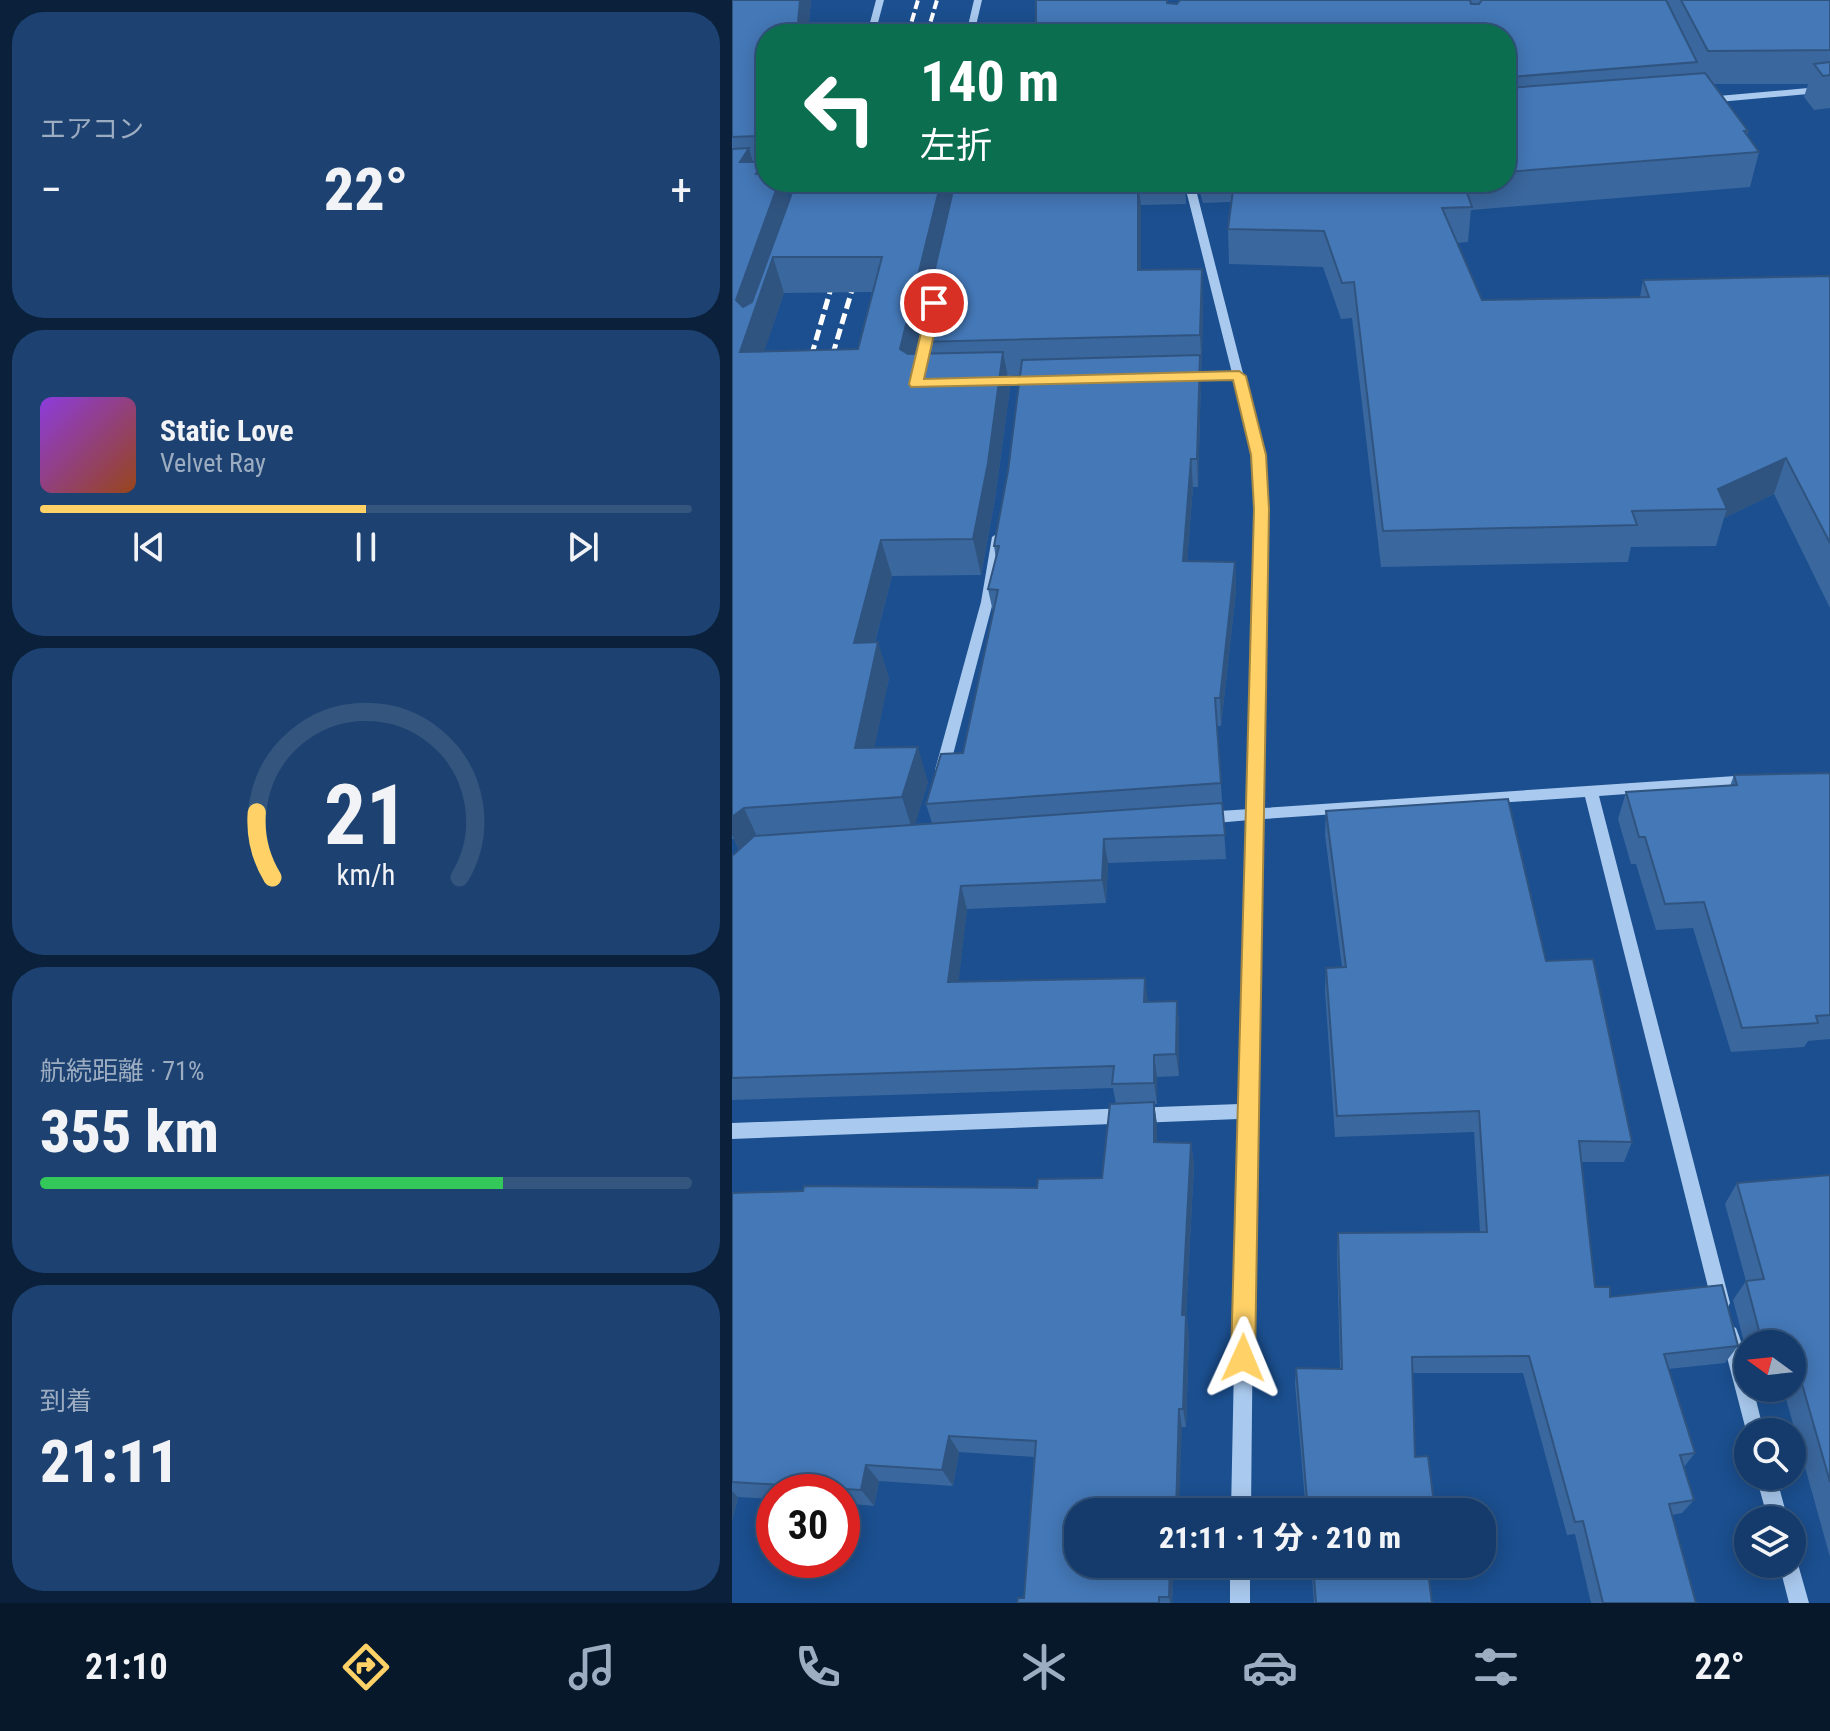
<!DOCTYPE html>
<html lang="ja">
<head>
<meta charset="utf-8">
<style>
  body { margin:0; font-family:"Roboto Condensed","Noto Sans JP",sans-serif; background:#1d4271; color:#f1f3f6; height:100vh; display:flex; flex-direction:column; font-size:30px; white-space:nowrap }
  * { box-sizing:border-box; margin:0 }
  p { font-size:26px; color:#9dadc1 }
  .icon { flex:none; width:44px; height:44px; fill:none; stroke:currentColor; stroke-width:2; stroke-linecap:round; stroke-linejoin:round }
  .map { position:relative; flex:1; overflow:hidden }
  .panel { display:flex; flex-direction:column; gap:12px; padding:12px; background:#0b203b; width:732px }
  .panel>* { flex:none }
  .top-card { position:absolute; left:24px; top:24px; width:760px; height:168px; border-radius:32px; box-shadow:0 4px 20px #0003,0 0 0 2px #33557e; background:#0b6e4f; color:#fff; overflow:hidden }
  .needle { width:52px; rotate:285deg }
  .controls { position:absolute; left:1002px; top:1330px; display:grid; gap:16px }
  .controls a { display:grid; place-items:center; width:72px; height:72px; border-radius:50%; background:#143b6b; box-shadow:0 4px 20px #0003,0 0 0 2px #33557e; font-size:40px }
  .speed { position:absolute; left:24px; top:1474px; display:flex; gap:16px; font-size:40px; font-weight:700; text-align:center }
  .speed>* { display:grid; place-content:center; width:104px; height:104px; border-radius:50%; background:#143b6b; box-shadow:0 4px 20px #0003,0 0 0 2px #33557e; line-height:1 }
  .speed .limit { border:12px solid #d22; background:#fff; color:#111 }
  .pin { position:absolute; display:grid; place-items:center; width:68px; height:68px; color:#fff; margin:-34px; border:4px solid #fff; border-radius:50%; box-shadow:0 2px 8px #0007 }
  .me { position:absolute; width:88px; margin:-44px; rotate:1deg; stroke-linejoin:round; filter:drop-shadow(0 0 6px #0008) }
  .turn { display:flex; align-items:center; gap:28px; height:168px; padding:0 32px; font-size:36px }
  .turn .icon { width:104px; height:104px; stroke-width:2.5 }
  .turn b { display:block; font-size:56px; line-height:68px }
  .big { font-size:60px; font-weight:800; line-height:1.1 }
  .panel .widget { flex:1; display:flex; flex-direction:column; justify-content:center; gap:12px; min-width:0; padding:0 28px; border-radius:32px; background:#1d4271 }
  .panel .dial { align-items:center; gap:0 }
  .dial svg { height:208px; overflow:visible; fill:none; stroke:#33557e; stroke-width:7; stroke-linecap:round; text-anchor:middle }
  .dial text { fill:#f1f3f6; stroke:none }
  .song { display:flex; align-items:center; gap:24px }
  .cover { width:96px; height:96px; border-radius:12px; background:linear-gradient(135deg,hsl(270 70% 55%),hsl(20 70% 35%)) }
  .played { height:8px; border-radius:4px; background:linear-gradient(90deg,#ffd166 50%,#33557e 50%) }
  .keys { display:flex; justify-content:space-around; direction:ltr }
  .heat { display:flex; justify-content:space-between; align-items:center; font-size:44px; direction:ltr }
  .charge { height:12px; border-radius:6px; background:linear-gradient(90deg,#34c759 71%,#33557e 0) }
  .trip { position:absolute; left:332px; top:1498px; width:432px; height:80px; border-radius:32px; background:#143b6b; box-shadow:0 4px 20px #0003,0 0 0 2px #33557e; font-weight:800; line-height:80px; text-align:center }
  .tabs { display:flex; height:128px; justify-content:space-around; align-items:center; background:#08182b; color:#9dadc1 }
  .tabs .icon { width:56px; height:56px }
  .tabs .on { color:#ffd166 }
  .tabs b { font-size:36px; color:#f1f3f6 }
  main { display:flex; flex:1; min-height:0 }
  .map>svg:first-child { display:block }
</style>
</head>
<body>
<main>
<section class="panel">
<div class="widget"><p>エアコン</p>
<div class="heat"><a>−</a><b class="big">22°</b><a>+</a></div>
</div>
<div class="widget">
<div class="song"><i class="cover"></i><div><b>Static Love</b><p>Velvet Ray</p></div></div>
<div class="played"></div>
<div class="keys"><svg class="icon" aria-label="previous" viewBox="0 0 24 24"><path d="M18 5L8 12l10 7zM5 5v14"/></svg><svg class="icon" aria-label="pause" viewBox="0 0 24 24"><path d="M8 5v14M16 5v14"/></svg><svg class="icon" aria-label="next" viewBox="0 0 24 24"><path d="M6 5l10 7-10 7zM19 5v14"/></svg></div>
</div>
<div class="widget dial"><svg viewBox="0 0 100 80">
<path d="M14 69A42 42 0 1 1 86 69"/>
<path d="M14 69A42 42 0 0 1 8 44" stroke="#ffd166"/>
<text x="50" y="56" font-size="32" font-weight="700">21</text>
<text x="50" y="72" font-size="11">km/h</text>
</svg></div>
<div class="widget"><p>航続距離 · 71%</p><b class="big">355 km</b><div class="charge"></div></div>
<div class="widget"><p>到着</p><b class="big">21:11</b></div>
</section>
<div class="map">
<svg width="1098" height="1603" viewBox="0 0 1098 1603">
  <rect width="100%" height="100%" fill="#1b4f8f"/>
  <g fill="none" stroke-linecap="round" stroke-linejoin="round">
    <path fill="#a9c9ee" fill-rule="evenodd" d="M144 0H152L143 34H135Z
      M242 0H250L242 34H234Z
      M1098 86V92L975 103 971 100 975 97Z
      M452 182H462L532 455 536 509 532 808 1018 775 1025 780 1018 785 867 796 998 1303 995 1309 989 1312 983 1309 980 1303 853 797 532 819 523 1111 519 1512H499L507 1119 0 1139V1123L507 1104 518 820 472 824 467 822 465 818 467 814 472 812 518 809 524 509 520 455 502 379 451 380 446 377 451 374 500 373Z
      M307 378 311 379V383L260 385 255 382 260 379Z
      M266 533 272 537 261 602 217 770 210 775 203 770 249 602 260 537Z
      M998 1325 1004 1328C1012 1347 1016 1367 1016 1388H1021L1032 1432H1016V1438L989 1334 992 1328Z
      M1024 1476H1044L1056 1520H1036Z
      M1060 1555 1064 1557 1077 1603H1057L1047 1564H1060Z
      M498 1564H518V1603H498Z"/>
    <path stroke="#fff" stroke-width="4" stroke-dasharray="9 4" stroke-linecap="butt" d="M176 34 186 0
      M195 34 205 0"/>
    <path stroke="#fff" stroke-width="5" stroke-dasharray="11 5" stroke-linecap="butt" d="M96 370 126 270
      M75 371 104 271"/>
  </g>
  <path fill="#3a679d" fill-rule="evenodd" d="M0 0H79L76 34H34V170L31 171 32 174 52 182 57 199 64 182H453L454 204 409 205V270L471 305 466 487H461L455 561 503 562 504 591 489 726H485L494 859 376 863 374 903 235 909 226 982 416 1002 445 1001 447 1023V1076L425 1077V1104H422L425 1125V1142L459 1143 462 1165 454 1315 457 1334 454 1427H450L346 1564H442L440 1603H285L292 1598 302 1457 227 1452 221 1486 147 1481 142 1506 110 1503V1492H42V1499L6 1497 0 1522V1193L305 1188 370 1178 384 1104 381 1088 0 1100V856L7 850 2 839H0ZM140 292 126 349 32 351 52 293ZM186 343 188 354H184ZM288 375 276 471 262 546 264 559 256 589 261 612 231 753 194 804 200 823 183 824 196 782 142 748 157 678 143 642 160 576 249 575 263 499 278 388 276 376Z
    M448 0H1098V108L1082 110 1072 97 1076 84H982L1016 131 1015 135 1027 152 1018 187 739 210 736 242 725 243 750 300 908 297 911 280 1098 276V608L1042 494 992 518 984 546 899 547 896 562 649 567 620 318 609 319 591 267 497 264 496 229 499 202 471 203 465 182H774V34L435 3 445 4Z
    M1098 773V1039L1076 1041 1072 1047 999 1052 961 928 924 930 904 864H899L886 819 894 792 998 786 1002 775Z
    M594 811 814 961 900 1142 892 1162H849L863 1287 878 1297 1006 1346 993 1363 936 1369 963 1453 952 1467 962 1500 950 1513 940 1515 964 1603H859L843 1534 835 1535 791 1373H681L683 1457 703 1512H574L563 1384 564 1368 608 1369 605 1252 606 1233 748 1232 742 1132 603 1137 593 990 594 968 610 967 593 835Z
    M1098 1175V1557L1051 1388H1060V1344H1016V1357L1001 1300 1014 1281 993 1204 1005 1183Z
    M579 1564H695L700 1603H582Z"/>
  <path fill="#305480" d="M68 0H79L76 34H65Z
    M34 122V168L25 136Z
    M17 148 24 173 29 162 39 196 8 162Z
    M47 182H52L60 208 41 257 52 293 20 388 8 352 4 300Z
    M209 182H223L176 385 168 349Z
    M406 182 409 205V306L406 270Z
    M470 269 471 305 470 371 468 335Z
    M271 352 278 388 263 499 249 575 241 539Z
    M468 355 469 383 466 487 465 459Z
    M1054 458 1042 494 992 518 995 509 986 489Z
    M459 459 461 487 453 589 451 561Z
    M149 540 160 576 133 679 122 643Z
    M503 562 504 591 489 726 488 698Z
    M146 642 157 678 135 784 123 748Z
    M186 747 196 782 181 832 170 797Z
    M12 808 28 843 10 856 0 835V817Z
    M372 839 376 863 374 903 370 880Z
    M229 886 235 909 224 1005 216 982Z
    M413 978 416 1001 415 1024 412 1002Z
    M445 1001 447 1023V1076L444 1054Z
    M422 1055 425 1077V1104L422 1083Z
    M422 1102 425 1125V1165L422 1142Z
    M459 1143 462 1165 453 1335 450 1315Z
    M454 1315 457 1334 454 1427 451 1409Z
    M447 1409 450 1427 447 1512H444Z
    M217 1436 227 1452 221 1486 210 1470Z
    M134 1465 147 1481 142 1506 129 1490Z
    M0 1491 6 1497 0 1522Z
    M438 1564H442L440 1603H438L437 1597Z"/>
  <path fill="#4478b7" stroke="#305480" stroke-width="2" fill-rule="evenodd" d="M0 0H68L65 34H34V122L25 136 0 137Z
    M304 0H435V3L445 4 448 0H738L739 4H747L750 0H934L965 62 778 77 776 88 973 73 1016 131H1012L1027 152 774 172V34H304Z
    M949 0H1098V50L976 51Z
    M1098 62V75L1091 76 1082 64Z
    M17 148 8 162H29L24 174H34V182H47L4 300 11 307 20 302 64 182H209L168 349 176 354 271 352 256 463 241 539 149 540 122 643 146 642 123 748 186 747 170 797 12 808 0 817V149ZM41 257H150L126 349 8 352Z
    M223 182H406V270L470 269 468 335 186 342Z
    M502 182H731L740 207 710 208 750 300 917 297 911 280 1098 276V543L1054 458 986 489 995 509 900 511 905 525 651 531 622 282 610 283 592 231 496 229Z
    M468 355 465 459H459L451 561 503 562 488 698H483L489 783 194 804 209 754 231 753 266 590 256 589 267 546H262L276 471 290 360Z
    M1098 773V1015L1084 1016 1086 1023 1010 1028 972 902 933 904 913 837H907L894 792 1005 785 1002 775Z
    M776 799 814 961 861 959 900 1142 847 1141 863 1287H878V1297L990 1285 1006 1346 932 1354 963 1453 948 1455 962 1500 937 1504 964 1603H871L851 1521 843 1522 797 1356 680 1357 683 1457 696 1456 703 1512H576L564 1368 610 1369 606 1233 755 1232 747 1111 605 1116 594 968 614 967 594 811Z
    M490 803 493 835 372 839 370 880 229 886 216 982 413 978 412 1002 445 1001 444 1054 422 1055V1083L380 1084 382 1066 0 1078V856L22 836Z
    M422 1102V1142L459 1143 450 1315H454L451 1409H447L444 1512H346V1564H438L437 1597H427V1603H285L286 1598H292L304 1441 217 1436 210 1470 134 1465 129 1490 0 1482V1193L71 1191 72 1186 305 1188 306 1179 370 1178 378 1104Z
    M1098 1175V1482L1060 1349V1344H1059L1057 1339 1030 1342 1014 1281 1032 1279 1005 1183Z
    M581 1564H695L700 1603H584Z"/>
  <path fill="#ffd166" stroke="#a68842" stroke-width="2" d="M202 299 209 303 192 379 507 371 514 376 534 455 537 509 523 1358 520 1366 511 1370 503 1366 499 1358 522 509 519 455 501 380 179 387 177 384 196 303Z"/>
</svg>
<div class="controls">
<a><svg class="needle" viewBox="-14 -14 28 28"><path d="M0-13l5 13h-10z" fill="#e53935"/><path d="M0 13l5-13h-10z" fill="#9dadc1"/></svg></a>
<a><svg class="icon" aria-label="search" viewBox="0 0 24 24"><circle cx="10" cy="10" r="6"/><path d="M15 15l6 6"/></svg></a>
<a><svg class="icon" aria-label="layers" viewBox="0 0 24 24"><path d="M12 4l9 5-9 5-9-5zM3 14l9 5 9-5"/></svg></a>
</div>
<div class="speed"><div class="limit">30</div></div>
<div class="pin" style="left:202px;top:303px;background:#d93025"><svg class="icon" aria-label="arrive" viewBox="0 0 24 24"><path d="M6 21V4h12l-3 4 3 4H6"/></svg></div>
<svg class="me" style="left:511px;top:1358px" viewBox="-20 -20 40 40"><path d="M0-17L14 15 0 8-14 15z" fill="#ffd166" stroke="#fff" stroke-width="4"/></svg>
<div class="trip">21:11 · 1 分 · 210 m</div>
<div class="top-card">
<div class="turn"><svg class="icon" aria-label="left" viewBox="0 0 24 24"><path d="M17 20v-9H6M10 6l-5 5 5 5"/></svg><div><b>140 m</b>左折</div></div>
</div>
</div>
</main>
<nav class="tabs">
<b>21:10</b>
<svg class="icon on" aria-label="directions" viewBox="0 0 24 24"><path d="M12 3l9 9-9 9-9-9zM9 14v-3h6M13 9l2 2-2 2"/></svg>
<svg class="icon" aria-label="music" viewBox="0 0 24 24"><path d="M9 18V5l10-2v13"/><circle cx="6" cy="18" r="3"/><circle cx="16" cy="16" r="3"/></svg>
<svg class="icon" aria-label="phone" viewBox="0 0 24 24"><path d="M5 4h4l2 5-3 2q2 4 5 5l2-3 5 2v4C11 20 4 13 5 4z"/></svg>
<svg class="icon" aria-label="climate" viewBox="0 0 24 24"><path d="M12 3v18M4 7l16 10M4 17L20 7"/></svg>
<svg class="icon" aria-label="car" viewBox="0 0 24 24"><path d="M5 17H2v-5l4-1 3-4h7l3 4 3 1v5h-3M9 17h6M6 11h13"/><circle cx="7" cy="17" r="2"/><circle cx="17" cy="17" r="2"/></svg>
<svg class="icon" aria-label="filters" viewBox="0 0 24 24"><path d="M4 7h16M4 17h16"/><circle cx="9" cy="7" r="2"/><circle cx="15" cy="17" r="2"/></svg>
<b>22°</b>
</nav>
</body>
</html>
